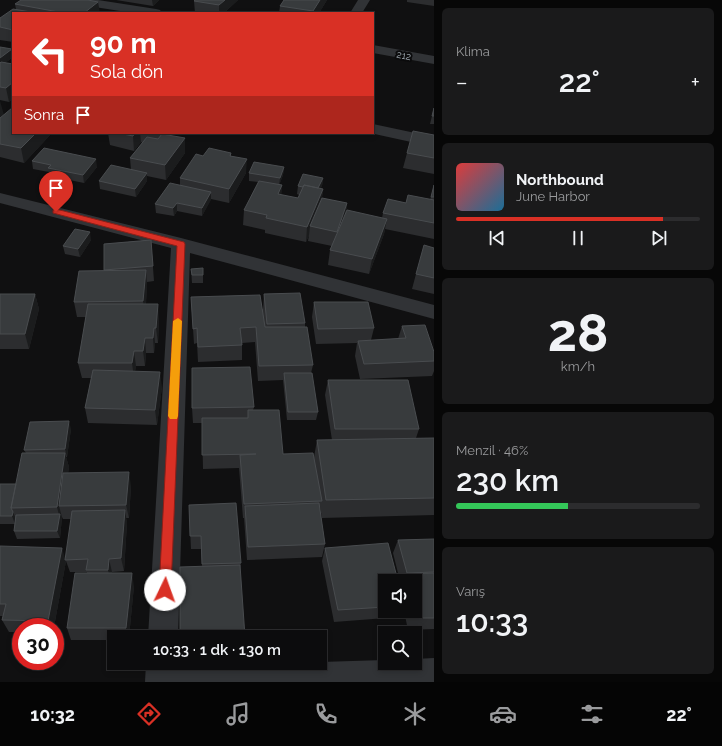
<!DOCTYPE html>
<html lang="tr">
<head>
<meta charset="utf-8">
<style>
  body { margin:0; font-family:Raleway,sans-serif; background:#1a1a1b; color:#f1f3f6; height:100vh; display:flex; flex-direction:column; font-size:15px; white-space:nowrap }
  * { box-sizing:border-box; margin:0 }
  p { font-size:13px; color:#9a9b9d }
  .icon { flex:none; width:22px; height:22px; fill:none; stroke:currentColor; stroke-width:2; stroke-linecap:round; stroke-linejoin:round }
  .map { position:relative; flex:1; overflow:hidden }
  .sheet { display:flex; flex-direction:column; gap:8px; padding:8px; background:#070707; width:288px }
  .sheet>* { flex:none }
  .hud { position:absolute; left:12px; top:12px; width:362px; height:122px; border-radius:0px; box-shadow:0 2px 6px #0003,0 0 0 1px #2c2c2e; background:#d93025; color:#fff; overflow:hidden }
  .fabs { position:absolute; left:378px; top:574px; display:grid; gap:8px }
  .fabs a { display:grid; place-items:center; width:44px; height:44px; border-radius:0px; background:#0c0c0d; box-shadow:0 2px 6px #0003,0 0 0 1px #2c2c2e; font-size:20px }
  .speed { position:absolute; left:12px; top:618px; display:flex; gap:8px; font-size:20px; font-weight:700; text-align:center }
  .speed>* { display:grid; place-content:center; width:52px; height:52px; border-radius:50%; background:#0c0c0d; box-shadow:0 2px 6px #0003,0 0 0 1px #2c2c2e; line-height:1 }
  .speed .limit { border:6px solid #d22; background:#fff; color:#111 }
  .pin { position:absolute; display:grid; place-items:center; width:34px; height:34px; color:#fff; margin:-41px -17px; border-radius:50% 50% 50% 0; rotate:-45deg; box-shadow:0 0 4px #0007 }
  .pin .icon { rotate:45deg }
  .me { position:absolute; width:44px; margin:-22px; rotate:3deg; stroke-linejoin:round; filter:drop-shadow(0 0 3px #0008) }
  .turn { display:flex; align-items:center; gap:14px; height:84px; padding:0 12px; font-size:18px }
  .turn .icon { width:52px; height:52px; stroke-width:2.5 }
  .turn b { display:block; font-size:28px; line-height:34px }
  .then { display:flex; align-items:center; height:38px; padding:0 12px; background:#0003; gap:8px; font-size:15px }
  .big { font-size:30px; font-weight:600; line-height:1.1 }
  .sheet .widget { flex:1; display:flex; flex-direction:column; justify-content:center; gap:6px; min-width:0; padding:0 14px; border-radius:6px; background:#1a1a1b }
  .sheet .dial { align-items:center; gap:0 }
  .dial b { font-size:52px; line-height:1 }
  .song { display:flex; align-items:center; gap:12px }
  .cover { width:48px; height:48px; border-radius:6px; background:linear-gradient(135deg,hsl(0 70% 55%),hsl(200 70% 35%)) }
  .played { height:4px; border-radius:2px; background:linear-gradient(90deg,#d93025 85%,#2c2c2e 85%) }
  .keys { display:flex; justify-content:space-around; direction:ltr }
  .heat { display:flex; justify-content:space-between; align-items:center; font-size:22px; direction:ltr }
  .charge { height:6px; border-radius:3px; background:linear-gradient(90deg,#34c759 46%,#2c2c2e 0) }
  .trip { position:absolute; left:107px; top:630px; width:220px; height:40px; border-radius:0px; background:#0c0c0d; box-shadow:0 2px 6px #0003,0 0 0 1px #2c2c2e; font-weight:600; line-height:40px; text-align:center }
  .menu { display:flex; height:64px; justify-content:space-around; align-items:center; background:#050505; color:#9a9b9d }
  .menu .icon { width:28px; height:28px }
  .menu .active { color:#d93025 }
  .menu b { font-size:18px; color:#f1f3f6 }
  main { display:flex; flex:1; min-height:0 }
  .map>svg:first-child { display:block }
</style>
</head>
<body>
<main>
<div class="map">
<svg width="434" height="682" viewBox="0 0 434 682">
  <rect width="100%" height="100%" fill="#101011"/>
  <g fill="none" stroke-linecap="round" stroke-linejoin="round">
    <path fill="#313336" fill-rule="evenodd" d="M69 0H98L156 9 160 10 162 13H133L75 4 71 3Z
      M358 0H370L362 13H350Z
      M373 45 434 56V64L373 53Z
      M373 124 434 137V147L370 133H373Z
      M0 193 181 238 434 305V319L190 253 178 637H148L171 248 0 203Z
      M434 658V682H145L146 663H178L177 666 320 663V662L385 660V663H415V659Z"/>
  </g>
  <path fill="#2c2d2f" d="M116 0H159L153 6Z
    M238 0 224 13H195L194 1Z
    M284 0H327L319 13H279L280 6Z
    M407 0H434V6L407 2Z
    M15 4 100 13H13V42L0 40V18L16 9Z
    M0 47 13 54V57L5 63 13 64V99L9 102 0 100Z
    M434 108V124H430Z
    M0 118 13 133H52L24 163 0 157Z
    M108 133H173L171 136 185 138V153L166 180 147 176V181L136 197 100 189 99 181 131 170 130 158 143 143 141 142 134 151 110 145Z
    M434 135V174L403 168 407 153Z
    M231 153V156L246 173 229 203 211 199 202 216 177 211 174 216 156 213 155 204 180 185V178L203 156Z
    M32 161 97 167 84 183 50 176 49 172 33 169Z
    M284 167 283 175 279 185H282L281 195 298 198 299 195 297 194 298 186 323 178 322 186 320 188 323 189 322 198 347 203 346 213 382 218 383 213 406 203 430 200 434 185V239L385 229 384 234 369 274 328 265 330 250 332 246 308 241 309 235 306 242 265 233V230L243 225 244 210 258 182 249 181V173Z
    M91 240 80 257 65 254 63 246Z
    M151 240 154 281 147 282 146 304 159 319 158 343H155L154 353H146L145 366H136L135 371 162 387 157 425 88 423 85 408 91 378H82L78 363 86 317H77L74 302 104 271V244Z
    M434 248V294L412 289 416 274Z
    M191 269 203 275V283H192Z
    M0 294H35L39 309 29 349H0Z
    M264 294 305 323V327L313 365 311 373 318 412 316 420H287L283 380 258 381 255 342 242 343V360L198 362 197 343 194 344 191 297 263 309Z
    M314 302 374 328 371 340 398 339 402 326 434 352V371L432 376 360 379 355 356 357 343 316 344 312 317Z
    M328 380 419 429 416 438H434V515L322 518 320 507V510L325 544 322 557 247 560 244 518H243L239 468 203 469 202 423H193L192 408 254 407 253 410 283 454 314 457 317 440H332L325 395Z
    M71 429 67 457H66L69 467 68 473 131 486 129 518H126L127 523 124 571 112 572V573L134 586 129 637H114V640H71L67 628 87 573V572H70L66 561 54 627H21V632H9L2 620 3 616H0V546L66 559 71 519H63L62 517 60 538 17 539 14 531 15 524H0V484H16L26 453 24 450Z
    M189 505 241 563 240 569 202 567 201 549H191Z
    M434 539V629L408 630 404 611H415V581H400L393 553 398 540Z
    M325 548 385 581V611H401L399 617 334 622 322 561Z"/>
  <path fill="#1b1c1d" d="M152 0H159L153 6Z
    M225 0H238L224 13H219V5Z
    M320 0H327L319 13H313V11Z
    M98 2 100 13H84Z
    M12 49 13 57 0 67V58Z
    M13 82V99L9 102 6 88Z
    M0 101 4 115 0 118Z
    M36 133H52L24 163 21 148Z
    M135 133H140L141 142 134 151 133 136Z
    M161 133H173L162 147Z
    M185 138V153L166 180 165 165Z
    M96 159 97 167 84 183 83 175Z
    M247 159 246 173 229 203V189Z
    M284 167 283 175 279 186 280 178Z
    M147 173V181L136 197 135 189Z
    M323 178 322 186 316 199 317 190Z
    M282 185 281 200 278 194Z
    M323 189 321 204 310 226 309 235 306 242 307 227Z
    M211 192V200L202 216V208Z
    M177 203V211L174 216 173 208Z
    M347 203 345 217 334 247 337 232Z
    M387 219 384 234 369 274 372 259Z
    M90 232 91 240 80 257 78 249Z
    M146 270 147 285 145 316 143 301Z
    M35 294 39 309 29 349 25 334Z
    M158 304 159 319 158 343 156 328Z
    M154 328 155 343 154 353 153 338Z
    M145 338 146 353 145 366 143 351Z
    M134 351 136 366 134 378 132 363Z
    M160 372 162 387 157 425 155 410Z
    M69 421 71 429 67 457 65 449Z
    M65 453 69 467 64 506H59L62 517 60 538 57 531 59 515 57 507Z
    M129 472 131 486 129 518 126 505Z
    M125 510 127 523 124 571 121 558Z
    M13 512 16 519 15 524 12 516Z
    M62 548 66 561 54 627H51L48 621Z
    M109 559 112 572 111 583 108 570Z
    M132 573 134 586 129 637H128L126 628Z"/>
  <path fill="#383b3d" stroke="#494c4f" d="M21 0H88L98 2 84 13H64L15 4Z
    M195 0H225L219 5 194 1Z
    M284 0H320L313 11 280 6Z
    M13 9 37 13H13V30L0 27V18Z
    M0 47 12 49 0 58Z
    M1 62 13 64V82L6 88 0 87V63Z
    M12 108H13V133H36L21 148 0 144V118Z
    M434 108V116H432Z
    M413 131 434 135V158L407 153Z
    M118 133H135L133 136Z
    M162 134 185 138 165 165 130 158 147 137 158 139Z
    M44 148 96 159 83 175 48 168 51 165 32 161Z
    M209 148 231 153 230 156 247 159 229 189 180 178 196 154 203 156Z
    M254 162 284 167 280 178 249 173Z
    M111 165 147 173 135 189 99 181Z
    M303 174 323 178 318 188 304 185 303 187 298 186Z
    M259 181 282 185 278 194 298 198 304 185 323 189 307 227 266 218 267 215 244 210Z
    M170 183 211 192 202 208 177 203 173 208 155 204Z
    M434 185V197H431Z
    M408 195 434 200V223L383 213 388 199 406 203Z
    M322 198 347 203 337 232 310 226Z
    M347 210 387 219 372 259 330 250Z
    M75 229 90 232 78 249 63 246Z
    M151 240 153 266 104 270V244Z
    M424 245 434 248V278L416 274Z
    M203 268V275H192L191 269Z
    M146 270 143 301 74 302 79 271Z
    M300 293 305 323 267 324 264 294Z
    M0 294H35L25 334H0Z
    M260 295 265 327H307L313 365 259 366 256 327 240 328 242 345 198 347 197 328 193 329 191 297Z
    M314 302H368L374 328 318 329Z
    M88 304H158L156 328H154L153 338H145L143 351H134L132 363H78Z
    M425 325 434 352V361L364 364 358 341 406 338 402 326Z
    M250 367 254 407 192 408V368Z
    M93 370 160 372 155 410 85 408Z
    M284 373H312L318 412H288Z
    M328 380H408L419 429H335Z
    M248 410H279L283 454 313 453 322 501 244 504 240 455 256 454 202 455V418H248Z
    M69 421 65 449 24 450 30 422Z
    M434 438V498L326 500 317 440Z
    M22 453H65L57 507 11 508Z
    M129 472 126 505 59 506 63 473Z
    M0 484H16L11 508 13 512 12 516H0Z
    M236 503 241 563 202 564 201 536H190L189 505Z
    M319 503 325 544 248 547 245 506Z
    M125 510 121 558 109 559 108 570H86L88 559 65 560 72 511Z
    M60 514 57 531H14L16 515Z
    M434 539V572L407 573 398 540Z
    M388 543 398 581H385V607L338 610 325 548Z
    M0 546 62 548 48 621 2 620 6 604H0Z
    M240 565 245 637H180V567Z
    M75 573H132L126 628H67Z
    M434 573V618H414L412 611H415V581H405L403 574Z"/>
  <path fill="#d93025" stroke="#8d1f18" d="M56 209 184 242 185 244 171 590 170 594 165 596 161 594 159 590 177 246 53 213V210Z"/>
  <path fill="#f59e0b" d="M178 318 182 321 178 416 177 419H170L168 416 173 321Z"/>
  <g text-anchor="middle" stroke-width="4" stroke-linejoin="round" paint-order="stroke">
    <g font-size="10" fill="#a1abb2" stroke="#0b0b0c">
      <text transform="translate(404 55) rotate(11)" y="4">212</text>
    </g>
  </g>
</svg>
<div class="fabs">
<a><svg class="icon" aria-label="sound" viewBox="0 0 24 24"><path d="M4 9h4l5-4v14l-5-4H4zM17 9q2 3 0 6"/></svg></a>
<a><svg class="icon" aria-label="search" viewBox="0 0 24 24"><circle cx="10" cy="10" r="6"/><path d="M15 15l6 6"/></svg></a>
</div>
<div class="speed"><div class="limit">30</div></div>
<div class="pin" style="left:56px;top:212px;background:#d93025"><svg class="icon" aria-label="arrive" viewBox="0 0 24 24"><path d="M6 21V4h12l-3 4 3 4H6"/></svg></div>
<svg class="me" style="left:165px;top:590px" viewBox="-20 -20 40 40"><circle r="19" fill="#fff"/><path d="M0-13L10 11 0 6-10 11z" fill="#d93025"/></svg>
<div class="trip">10:33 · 1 dk · 130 m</div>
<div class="hud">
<div class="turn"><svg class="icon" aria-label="left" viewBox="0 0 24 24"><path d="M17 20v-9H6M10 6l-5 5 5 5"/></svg><div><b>90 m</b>Sola dön</div></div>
<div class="then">Sonra<svg class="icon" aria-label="arrive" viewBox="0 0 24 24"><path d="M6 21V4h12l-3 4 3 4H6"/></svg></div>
</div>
</div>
<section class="sheet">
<div class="widget"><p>Klima</p>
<div class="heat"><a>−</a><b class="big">22°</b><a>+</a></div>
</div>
<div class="widget">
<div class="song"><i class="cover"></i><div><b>Northbound</b><p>June Harbor</p></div></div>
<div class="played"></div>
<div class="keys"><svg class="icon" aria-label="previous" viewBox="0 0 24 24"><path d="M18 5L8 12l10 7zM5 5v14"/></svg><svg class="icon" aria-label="pause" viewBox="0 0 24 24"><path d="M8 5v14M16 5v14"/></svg><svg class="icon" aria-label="next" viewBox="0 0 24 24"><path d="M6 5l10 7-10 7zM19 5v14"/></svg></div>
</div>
<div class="widget dial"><b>28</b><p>km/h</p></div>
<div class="widget"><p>Menzil · 46%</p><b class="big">230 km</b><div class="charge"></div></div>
<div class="widget"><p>Varış</p><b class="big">10:33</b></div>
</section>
</main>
<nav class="menu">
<b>10:32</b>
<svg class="icon active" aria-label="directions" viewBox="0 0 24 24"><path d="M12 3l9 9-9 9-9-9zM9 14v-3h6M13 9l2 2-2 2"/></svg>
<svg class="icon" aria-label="music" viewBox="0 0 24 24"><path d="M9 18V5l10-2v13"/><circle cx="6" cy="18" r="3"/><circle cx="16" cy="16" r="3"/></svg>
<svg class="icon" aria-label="phone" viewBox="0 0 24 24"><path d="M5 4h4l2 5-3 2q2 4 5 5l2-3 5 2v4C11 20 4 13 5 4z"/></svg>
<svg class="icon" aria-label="climate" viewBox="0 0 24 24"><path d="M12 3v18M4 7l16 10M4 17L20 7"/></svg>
<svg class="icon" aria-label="car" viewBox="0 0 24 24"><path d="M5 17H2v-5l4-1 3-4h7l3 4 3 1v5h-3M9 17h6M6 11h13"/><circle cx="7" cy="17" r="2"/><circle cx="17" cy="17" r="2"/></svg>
<svg class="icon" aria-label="filters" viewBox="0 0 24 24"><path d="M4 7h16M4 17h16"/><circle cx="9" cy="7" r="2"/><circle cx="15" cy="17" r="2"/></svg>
<b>22°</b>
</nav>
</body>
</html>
